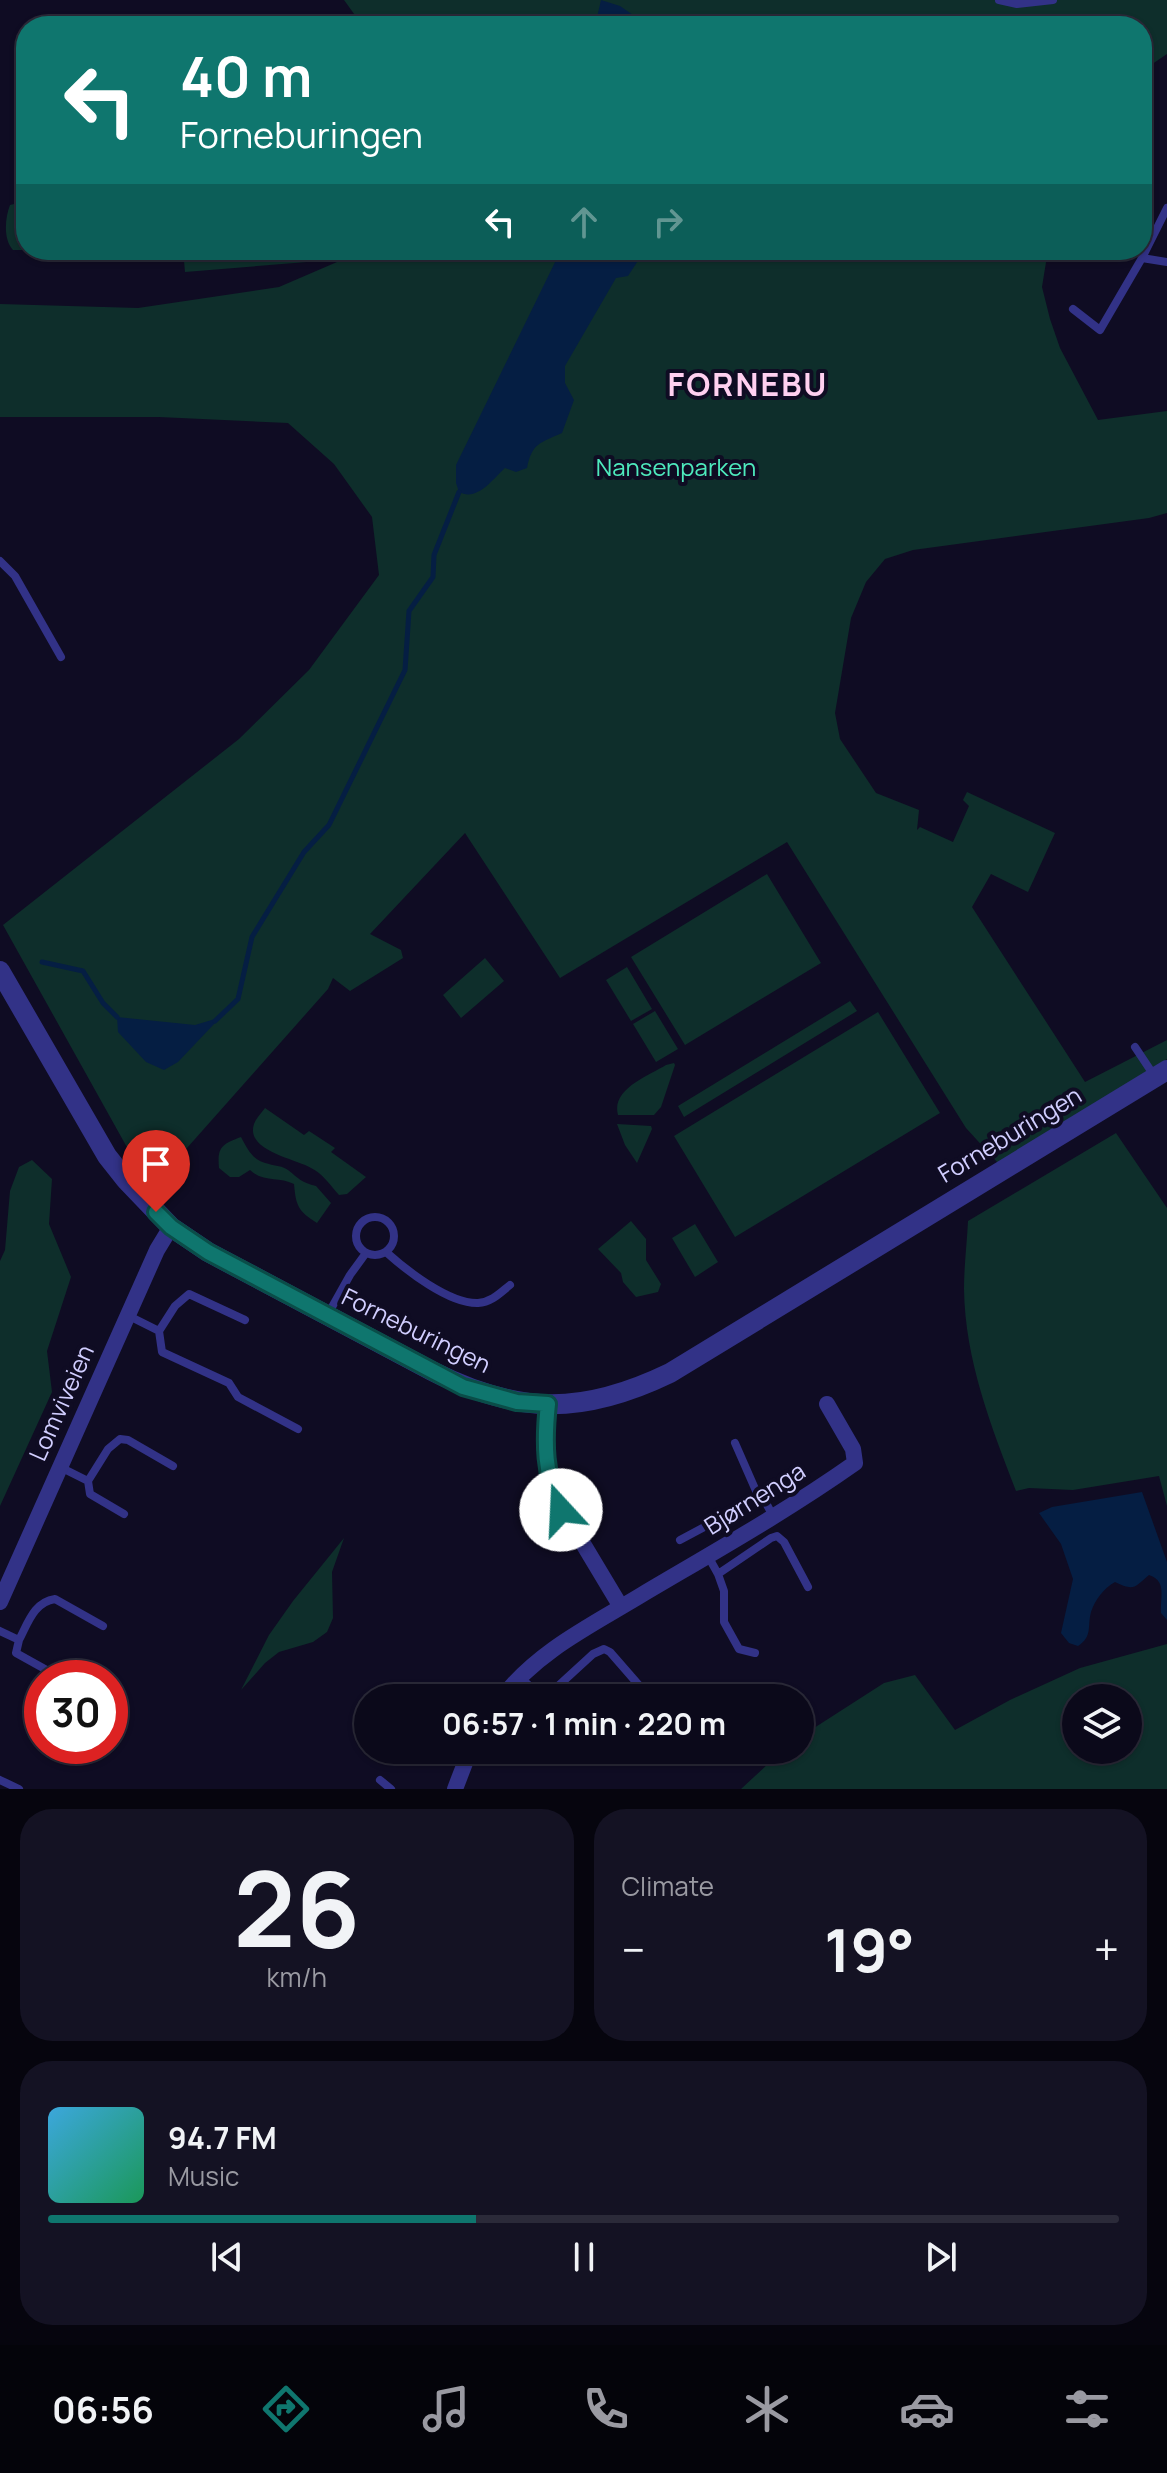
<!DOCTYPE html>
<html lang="en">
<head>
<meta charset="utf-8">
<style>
  body { margin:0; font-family:Manrope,sans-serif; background:#141223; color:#f1f3f6; height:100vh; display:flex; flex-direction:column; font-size:30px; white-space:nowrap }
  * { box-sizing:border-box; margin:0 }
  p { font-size:26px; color:#9a9aa2 }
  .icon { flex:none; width:44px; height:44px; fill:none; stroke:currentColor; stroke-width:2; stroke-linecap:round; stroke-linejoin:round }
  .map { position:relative; height:1789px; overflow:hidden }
  .sheet { display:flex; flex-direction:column; gap:20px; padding:20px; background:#06050e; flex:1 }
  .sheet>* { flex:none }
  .top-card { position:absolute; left:16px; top:16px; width:1136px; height:244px; border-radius:32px; box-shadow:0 2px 6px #0004,0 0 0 2px #2b2a39; background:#0f766e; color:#fff; overflow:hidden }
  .fabs { position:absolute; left:1062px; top:1684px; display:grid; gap:16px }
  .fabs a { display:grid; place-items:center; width:80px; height:80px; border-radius:50%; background:#0b091a; box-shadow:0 2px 6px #0004,0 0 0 2px #2b2a39; font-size:40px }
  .speed { position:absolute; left:24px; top:1660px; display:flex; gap:16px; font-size:40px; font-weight:700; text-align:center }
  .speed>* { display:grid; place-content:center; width:104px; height:104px; border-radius:50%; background:#0b091a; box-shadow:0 2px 6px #0004,0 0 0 2px #2b2a39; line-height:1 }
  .speed .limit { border:12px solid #d22; background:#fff; color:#111 }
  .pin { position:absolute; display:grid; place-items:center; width:68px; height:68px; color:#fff; margin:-82px -34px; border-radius:50% 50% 50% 0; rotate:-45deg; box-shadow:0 0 8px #0007 }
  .pin .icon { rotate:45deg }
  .me { position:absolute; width:88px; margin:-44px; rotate:340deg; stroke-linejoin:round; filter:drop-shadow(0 0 6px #0008) }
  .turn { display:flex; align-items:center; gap:28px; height:168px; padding:0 32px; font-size:36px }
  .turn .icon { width:104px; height:104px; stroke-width:2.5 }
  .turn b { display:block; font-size:56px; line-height:68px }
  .lanes { display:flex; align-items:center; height:76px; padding:0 32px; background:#0003; justify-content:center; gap:40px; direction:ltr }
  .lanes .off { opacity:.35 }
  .big { font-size:60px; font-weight:700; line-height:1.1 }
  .sheet .tile { flex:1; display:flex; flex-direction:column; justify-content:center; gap:12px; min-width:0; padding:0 28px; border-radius:32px; background:#141223 }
  .sheet .dial { align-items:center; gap:0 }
  .dial b { font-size:104px; line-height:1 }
  .song { display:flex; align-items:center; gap:24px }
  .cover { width:96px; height:96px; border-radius:12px; background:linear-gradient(135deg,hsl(200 70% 55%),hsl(150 70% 35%)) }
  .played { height:8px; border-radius:4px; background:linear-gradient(90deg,#0f766e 40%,#2b2a39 40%) }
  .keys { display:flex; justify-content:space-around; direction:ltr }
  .heat { display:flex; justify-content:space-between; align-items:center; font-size:44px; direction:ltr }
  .sheet .tiles { flex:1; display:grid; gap:20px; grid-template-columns:1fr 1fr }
  .tile:last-child { grid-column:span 2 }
  .trip { position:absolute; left:354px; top:1684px; width:460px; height:80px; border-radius:40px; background:#0b091a; box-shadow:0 2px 6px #0004,0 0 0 2px #2b2a39; font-weight:700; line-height:80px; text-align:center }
  .dock { display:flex; height:128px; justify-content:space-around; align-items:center; background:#04040a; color:#9a9aa2 }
  .dock .icon { width:56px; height:56px }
  .dock .current { color:#0f766e }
  .dock b { font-size:36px; color:#f1f3f6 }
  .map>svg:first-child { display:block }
</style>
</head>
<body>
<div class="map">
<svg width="1167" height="1789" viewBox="0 0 1167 1789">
  <rect width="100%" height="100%" fill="#0f0c23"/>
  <path fill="#0e2e2b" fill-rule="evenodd" d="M344 0H1167V54L1142 71V26H351L357 18Z
    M26 201V250H43H13C3 239 5 218 10 205Z
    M58 250H114V262H94Z
    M183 250H345L346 259 362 250H1048L1042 287 1050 319 1060 348 1098 420 1167 411V513L1149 518 913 550 885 559 866 582 851 618 835 713 840 739 876 793 919 810 917 830 920 827 953 842 969 806 963 800 967 792 1055 833 1028 892 991 874 972 907 1085 1082 1167 1040V1059L998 1163 966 1128 787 842 560 978 465 833 370 934 401 950 403 958 350 991 333 978 328 989 179 1157 143 1176 3 925 239 739 309 670 379 575 372 517 334 464 288 423 159 417H0V304L138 308 279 287 344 259 185 272Z
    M767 874 821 963 685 1045 631 957Z
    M485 958 504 981 461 1018 443 995Z
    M627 967 652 1009 631 1021 606 980Z
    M850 1001 857 1011 684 1117 678 1106Z
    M655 1011 678 1049 656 1062 633 1024Z
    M878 1012 940 1113 735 1237 674 1136Z
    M674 1063 675 1065 661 1107 654 1115H618C611 1089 648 1076 666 1065Z
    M265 1108 304 1135 309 1131 335 1148 331 1152 366 1177 347 1194 339 1195C331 1186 322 1173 311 1168 296 1159 245 1151 254 1124 256 1119 261 1113 265 1108Z
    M617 1124 651 1126 652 1129 637 1163 625 1145Z
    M1116 1133 1167 1208V1506L1159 1476 1073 1490 1029 1488 1016 1491C991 1426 965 1360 964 1289 964 1266 967 1243 968 1221Z
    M241 1137C248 1150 253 1161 269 1164 275 1166 283 1166 288 1170 298 1178 302 1183 316 1186L331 1203 317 1223C298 1211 296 1206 294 1184 279 1176 264 1183 250 1170L239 1177H230L219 1168C217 1147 222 1144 241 1137Z
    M32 1160 52 1179 49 1224 71 1277 47 1351 52 1392 0 1506V1261L5 1250 10 1191 19 1167Z
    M631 1221 646 1239V1260L661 1284 658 1292 636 1297 623 1282 621 1273 598 1249Z
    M695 1224 718 1262 695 1277 672 1238Z
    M344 1538 332 1572 333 1618 327 1632 313 1642 279 1652 265 1663 241 1690 269 1635 293 1601Z
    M1167 1644V1789H741L783 1750H800V1737L884 1683 915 1675 955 1730 1010 1700 1080 1668ZM1076 1698H1128V1750H1076Z"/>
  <path fill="#051e43" d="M601 0 620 6 649 26H595Z
    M561 250H645L628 276 616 278 565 366V383L574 400 562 433C540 443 532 443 527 468L516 472 505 468C493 479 477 502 459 492L456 483V465Z
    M117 1017 195 1025 215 1019V1023L178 1062 164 1070 146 1062 118 1032Z
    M1142 1492 1167 1562V1620L1161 1613C1160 1596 1167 1581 1149 1575 1134 1588 1134 1591 1115 1582 1104 1588 1095 1600 1091 1612 1087 1627 1093 1636 1078 1646L1069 1643 1061 1633 1073 1579 1061 1544 1039 1513 1052 1507Z"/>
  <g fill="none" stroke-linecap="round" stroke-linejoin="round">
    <path stroke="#051e43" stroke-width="5" d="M42 962 83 971 103 1003 117 1017
      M215 1021 238 999 252 937 304 852 329 825 405 670 409 611 433 577 434 555 459 492"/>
    <path stroke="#323287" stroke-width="8" d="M999 0 1017 4 1053 0
      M1142 258 1167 208
      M1073 309 1100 330 1142 258 1167 262
      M0 561 15 576 61 657
      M1135 1047 1155 1077
      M356 1236a19 19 0 1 1 38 0a19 19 0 1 1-38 0Z
      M386 1252C406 1270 449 1304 478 1303 492 1302 500 1293 510 1285
      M129 1316 159 1331 162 1352 229 1383 238 1397 298 1429
      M327 1316 350 1275 366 1253
      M159 1331 175 1306 189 1294 245 1320
      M735 1443 760 1500
      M60 1467 88 1481 90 1494 124 1514
      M88 1481 108 1449 120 1439 128 1440 173 1466
      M680 1540 753 1501 760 1500 766 1503 773 1516
      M708 1556 718 1574 724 1591V1622L739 1649 755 1653
      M718 1574 771 1538 777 1536 784 1542 808 1587
      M0 1631 19 1640 16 1653 61 1678
      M19 1640C28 1623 34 1602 55 1599L103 1626
      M520 1677 542 1698
      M545 1698 593 1654 604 1649 610 1652 644 1691
      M0 1780 19 1789
      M380 1780 391 1789"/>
    <path stroke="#323287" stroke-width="16" d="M548 1404 546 1454 552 1492 621 1607
      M0 1602 157 1250 171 1227
      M502 1698C537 1651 594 1624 643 1594 714 1552 787 1511 855 1463L853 1449 827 1404
      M455 1789 470 1750"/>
    <path stroke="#323287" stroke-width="20" d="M0 971 107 1156 126 1180 171 1227 208 1252 432 1371C519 1415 583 1415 670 1373L1167 1070"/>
  </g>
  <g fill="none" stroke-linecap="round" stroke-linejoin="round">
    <defs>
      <path id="route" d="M156 1212 171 1227 208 1252 463 1387 517 1402 548 1404C544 1441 544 1476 561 1510"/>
    </defs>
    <use href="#route" stroke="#0a4d48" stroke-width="20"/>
    <use href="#route" stroke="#0f766e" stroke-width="14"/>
  </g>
  <g text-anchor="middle" stroke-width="8" stroke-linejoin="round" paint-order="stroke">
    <g font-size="24" fill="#4eeabd" stroke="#0f0c23">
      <text x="676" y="476">Nansenparken</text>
    </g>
    <g font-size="24" fill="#d1ceff" stroke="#0f0c23">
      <text transform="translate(1010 1135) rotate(-31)" y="8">Forneburingen</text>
      <text transform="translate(416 1331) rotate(26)" y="8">Forneburingen</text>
      <text transform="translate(62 1403) rotate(-66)" y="8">Lomviveien</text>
      <text transform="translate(755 1499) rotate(-32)" y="8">Bjørnenga</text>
    </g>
    <g font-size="32" font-weight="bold" letter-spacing="2" fill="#ffd0f0" stroke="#0f0c23">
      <text x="748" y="396">FORNEBU</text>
    </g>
  </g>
</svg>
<div class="fabs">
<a><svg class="icon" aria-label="layers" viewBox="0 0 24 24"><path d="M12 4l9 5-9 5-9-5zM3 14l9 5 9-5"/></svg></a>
</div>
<div class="speed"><div class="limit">30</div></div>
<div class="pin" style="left:156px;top:1212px;background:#d93025"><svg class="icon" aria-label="arrive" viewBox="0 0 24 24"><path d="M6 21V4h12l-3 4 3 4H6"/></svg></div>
<svg class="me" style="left:561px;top:1510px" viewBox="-20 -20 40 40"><circle r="19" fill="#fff"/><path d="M0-13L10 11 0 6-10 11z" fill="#0f766e"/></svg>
<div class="trip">06:57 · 1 min · 220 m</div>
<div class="top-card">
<div class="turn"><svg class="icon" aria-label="left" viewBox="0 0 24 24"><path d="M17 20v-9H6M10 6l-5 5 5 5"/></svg><div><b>40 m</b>Forneburingen</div></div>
<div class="lanes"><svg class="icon" aria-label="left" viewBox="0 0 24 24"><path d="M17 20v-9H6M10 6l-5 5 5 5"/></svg><svg class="icon off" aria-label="ahead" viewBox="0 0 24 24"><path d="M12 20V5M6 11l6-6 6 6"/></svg><svg class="icon off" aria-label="right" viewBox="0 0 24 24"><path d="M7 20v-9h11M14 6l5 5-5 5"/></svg></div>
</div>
</div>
<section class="sheet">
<div class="tiles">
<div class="tile dial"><b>26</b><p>km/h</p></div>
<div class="tile"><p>Climate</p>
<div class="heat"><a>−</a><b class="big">19°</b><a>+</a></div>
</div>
<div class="tile">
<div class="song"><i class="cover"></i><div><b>94.7 FM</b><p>Music</p></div></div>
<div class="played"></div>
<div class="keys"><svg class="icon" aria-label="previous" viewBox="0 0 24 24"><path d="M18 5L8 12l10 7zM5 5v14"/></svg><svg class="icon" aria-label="pause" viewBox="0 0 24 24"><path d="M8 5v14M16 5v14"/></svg><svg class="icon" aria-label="next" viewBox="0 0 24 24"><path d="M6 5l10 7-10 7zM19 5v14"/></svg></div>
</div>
</div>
</section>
<nav class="dock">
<b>06:56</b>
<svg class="icon current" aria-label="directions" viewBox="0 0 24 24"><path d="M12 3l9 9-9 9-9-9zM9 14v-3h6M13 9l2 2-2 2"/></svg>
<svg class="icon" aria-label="music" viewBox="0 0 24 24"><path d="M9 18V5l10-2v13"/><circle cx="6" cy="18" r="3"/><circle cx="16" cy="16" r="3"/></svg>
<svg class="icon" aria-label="phone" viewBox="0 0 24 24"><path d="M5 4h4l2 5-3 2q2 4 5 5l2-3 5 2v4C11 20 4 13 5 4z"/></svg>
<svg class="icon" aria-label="climate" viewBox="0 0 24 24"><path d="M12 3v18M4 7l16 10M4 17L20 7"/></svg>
<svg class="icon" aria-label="car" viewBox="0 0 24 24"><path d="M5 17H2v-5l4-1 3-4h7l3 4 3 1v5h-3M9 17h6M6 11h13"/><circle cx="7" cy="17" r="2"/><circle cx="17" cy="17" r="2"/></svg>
<svg class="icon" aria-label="filters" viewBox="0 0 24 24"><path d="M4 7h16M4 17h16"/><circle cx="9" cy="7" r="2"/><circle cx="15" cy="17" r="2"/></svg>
</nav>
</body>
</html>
